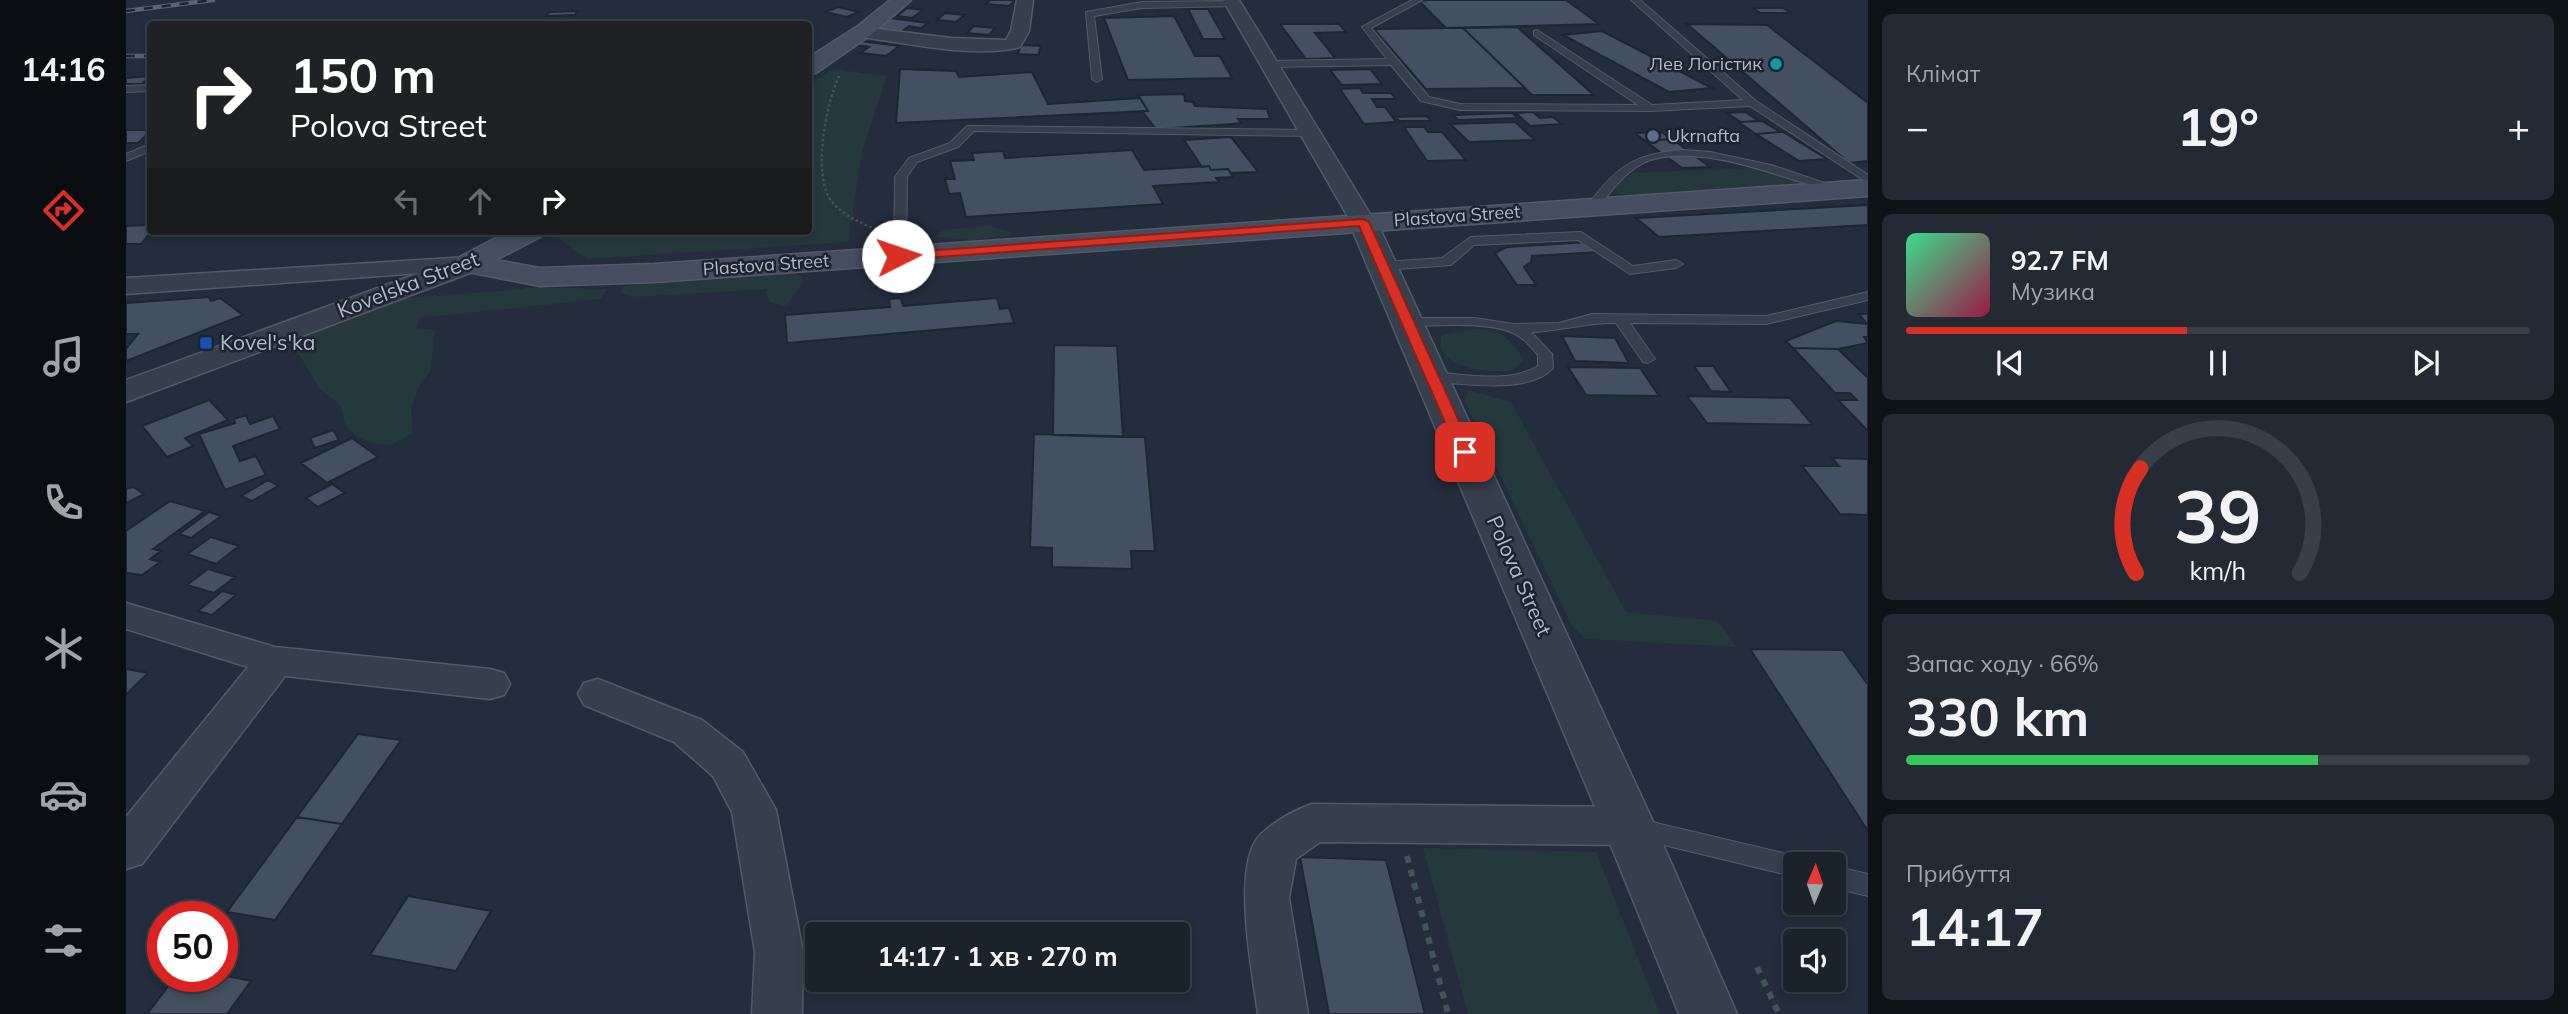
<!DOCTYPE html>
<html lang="uk">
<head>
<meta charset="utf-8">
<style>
  body { margin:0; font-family:Mulish,sans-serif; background:#232a34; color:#f1f3f6; height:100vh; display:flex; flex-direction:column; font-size:26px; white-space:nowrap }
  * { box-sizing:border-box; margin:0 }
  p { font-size:23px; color:#9fa4a9 }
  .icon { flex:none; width:38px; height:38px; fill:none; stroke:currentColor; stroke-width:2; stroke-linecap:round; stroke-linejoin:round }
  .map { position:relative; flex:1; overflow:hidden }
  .side { display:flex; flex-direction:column; gap:14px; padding:14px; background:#0e1318; width:700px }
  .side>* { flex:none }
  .hud { position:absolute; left:21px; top:21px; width:665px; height:214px; border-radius:7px; box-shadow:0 4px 10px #0003,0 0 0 2px #383f48; background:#202124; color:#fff; overflow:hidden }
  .needle { width:46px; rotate:2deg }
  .fabs { position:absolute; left:1657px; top:852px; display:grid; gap:14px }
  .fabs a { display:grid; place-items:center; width:63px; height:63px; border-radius:7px; background:#1a222c; box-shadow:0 4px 10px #0003,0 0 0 2px #383f48; font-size:35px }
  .speed { position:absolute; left:21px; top:901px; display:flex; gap:14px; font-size:35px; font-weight:700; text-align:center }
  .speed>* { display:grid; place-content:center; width:91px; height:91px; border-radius:50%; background:#1a222c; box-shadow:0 4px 10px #0003,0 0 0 2px #383f48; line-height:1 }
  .speed .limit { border:10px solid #d22; background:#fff; color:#111 }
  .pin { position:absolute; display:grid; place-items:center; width:60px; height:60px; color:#fff; margin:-30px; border-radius:14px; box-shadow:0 4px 10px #0006 }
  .me { position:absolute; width:77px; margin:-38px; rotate:86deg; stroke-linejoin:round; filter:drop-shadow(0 0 5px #0008) }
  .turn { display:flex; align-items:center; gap:24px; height:147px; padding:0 28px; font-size:32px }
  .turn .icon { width:91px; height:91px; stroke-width:2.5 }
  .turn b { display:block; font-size:49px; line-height:60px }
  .lanes { display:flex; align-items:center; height:66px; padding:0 28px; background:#0003; justify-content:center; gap:35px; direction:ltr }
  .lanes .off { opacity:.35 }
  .big { font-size:52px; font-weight:700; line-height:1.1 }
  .side .card { flex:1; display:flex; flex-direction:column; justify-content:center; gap:10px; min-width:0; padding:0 24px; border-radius:10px; background:#232a34 }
  .side .dial { align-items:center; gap:0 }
  .dial svg { height:182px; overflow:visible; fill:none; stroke:#383f48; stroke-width:7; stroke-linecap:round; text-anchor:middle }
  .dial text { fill:#f1f3f6; stroke:none }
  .song { display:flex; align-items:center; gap:21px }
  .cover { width:84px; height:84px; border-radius:10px; background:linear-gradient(135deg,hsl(150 70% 55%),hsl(340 70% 35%)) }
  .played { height:7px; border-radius:4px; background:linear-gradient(90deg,#d93025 45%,#383f48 45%) }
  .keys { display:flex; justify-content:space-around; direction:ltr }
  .heat { display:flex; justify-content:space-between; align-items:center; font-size:38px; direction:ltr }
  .charge { height:10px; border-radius:5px; background:linear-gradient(90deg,#34c759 66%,#383f48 0) }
  .trip { position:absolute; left:679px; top:922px; width:385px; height:70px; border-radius:7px; background:#1a222c; box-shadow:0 4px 10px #0003,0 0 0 2px #383f48; font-weight:700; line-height:70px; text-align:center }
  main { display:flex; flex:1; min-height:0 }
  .tab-bar { display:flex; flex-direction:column; width:126px; justify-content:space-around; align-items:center; background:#0a0e12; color:#9fa4a9 }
  .tab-bar .icon { width:49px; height:49px }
  .tab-bar .selected { color:#d93025 }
  .tab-bar b { font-size:32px; color:#f1f3f6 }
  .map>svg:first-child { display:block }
</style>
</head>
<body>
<main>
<nav class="tab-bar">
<b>14:16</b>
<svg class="icon selected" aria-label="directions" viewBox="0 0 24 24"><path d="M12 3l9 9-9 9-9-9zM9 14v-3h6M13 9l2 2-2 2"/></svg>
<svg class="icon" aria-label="music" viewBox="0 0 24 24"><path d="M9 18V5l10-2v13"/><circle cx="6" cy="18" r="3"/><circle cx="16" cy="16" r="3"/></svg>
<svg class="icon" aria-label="phone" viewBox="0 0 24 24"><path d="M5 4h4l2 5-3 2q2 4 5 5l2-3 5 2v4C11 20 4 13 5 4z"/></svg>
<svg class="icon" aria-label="climate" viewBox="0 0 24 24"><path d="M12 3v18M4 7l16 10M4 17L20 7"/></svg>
<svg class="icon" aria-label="car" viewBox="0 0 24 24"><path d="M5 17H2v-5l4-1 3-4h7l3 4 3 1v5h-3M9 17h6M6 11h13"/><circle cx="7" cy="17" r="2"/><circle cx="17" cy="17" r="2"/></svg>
<svg class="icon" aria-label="filters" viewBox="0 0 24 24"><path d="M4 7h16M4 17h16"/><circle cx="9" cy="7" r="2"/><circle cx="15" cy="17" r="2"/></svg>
</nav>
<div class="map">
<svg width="1742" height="1014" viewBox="0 0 1742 1014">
  <rect width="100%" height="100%" fill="#232d3b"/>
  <path fill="#25393c" d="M706 69 761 76 736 152 722 242 461 259 428 235 435 231H682L683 85Z
    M1630 168 1661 176 1671 182 1667 186 1505 197 1491 193 1490 187 1498 179 1508 173Z
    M862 225 885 232 886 236 843 240 809 237 818 230Z
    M653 272 671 274 678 281 660 306 644 302 639 293 642 289 509 297 495 293 497 287 518 283Z
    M408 287 482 289 474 299 294 318 290 328 309 330 304 372 294 384 285 409 287 433 265 445 245 443 230 436 220 427 214 405 194 389 170 350 171 340C236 287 329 299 408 287Z
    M1352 329C1378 332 1384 338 1398 360L1386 371C1361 371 1330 372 1315 349V336L1332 331Z
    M1342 390 1385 402 1500 612 1592 621 1611 647 1460 639 1446 626 1339 402Z
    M1297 848 1470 852 1534 1014H1342Z"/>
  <path fill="#445060" stroke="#1e2632" stroke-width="2" d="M864 0H883L889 1 883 6 860 4Z
    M1302 0H1440L1473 24 1320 28 1293 1Z
    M712 7 733 12 721 17 699 12Z
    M781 8 797 10 786 18 771 16Z
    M1627 8H1657L1665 13H1634Z
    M1062 9H1082L1099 39H1077Z
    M452 11 449 15 420 16 423 12Z
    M819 13 838 15 830 22 811 20Z
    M1048 16 1069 56H1094L1106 78 1002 80 978 18Z
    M763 18 802 23 795 28 783 26 774 33 748 29Z
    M1154 24H1213L1220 32 1189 33 1209 58 1180 59Z
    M1561 24 1641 25 1742 103V161L1723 163Z
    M848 26 869 28 863 35 841 33Z
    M1391 27 1468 95H1406L1337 28Z
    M1320 28H1337L1399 88 1300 89 1248 29Z
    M1476 31 1586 88 1543 92 1437 35Z
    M735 41 773 46 760 56 735 53 743 47 729 45Z
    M895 45 915 46 912 55 892 54Z
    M774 69 830 71 833 77 906 72 922 104 1014 98 1022 111 770 123Z
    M1244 69 1256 84 1216 85 1204 70Z
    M24 76 16 84H0V78Z
    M1234 88 1237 93H1265L1270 99H1246L1251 107H1259L1270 122 1238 124 1214 89Z
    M1058 94 1059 101 1067 102 1069 106 1141 109 1144 119H1112L1115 123 1107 124 1030 129 1016 111H1022L1012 95Z
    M1407 112 1414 118 1427 117 1436 124 1404 126 1390 113Z
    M1619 112 1633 121 1615 122 1601 113Z
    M1386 113 1392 118 1332 120 1327 115Z
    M1301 116 1305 121H1273L1269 117Z
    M1636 121 1654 132 1630 134 1612 122Z
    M1389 122 1409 140 1343 142 1324 124Z
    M1278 127H1298L1302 132H1316L1340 160 1301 161Z
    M0 130H24V132L12 143H0Z
    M1535 132 1546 139 1519 141 1509 133Z
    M1654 132H1657L1701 159 1673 161 1630 134Z
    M1105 137 1132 172 1105 173 1102 169 1085 170 1083 166 1076 167 1058 140Z
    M1546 139 1584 167 1556 168 1519 141Z
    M1006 150 1018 170 1083 166 1085 170 1102 169 1107 177 1090 178 1093 182 1027 186 1037 204 840 217 834 193 823 194 819 179H829L824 161 848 160 846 153 877 151 879 158Z
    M1742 205V225L1533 237 1510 218Z
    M24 225 26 231 15 244H0V226Z
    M155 231H228L152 235Z
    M1463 242 1474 252 1406 256 1405 262 1398 267 1410 285H1391L1369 253 1381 247Z
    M83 297 85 301 94 298 117 315 0 361V349L12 334H0V303Z
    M775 298 777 306 871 298 874 309 883 308 888 323 661 343 659 315 764 307 763 299Z
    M1733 314H1742V337H1738L1742 343 1712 349 1667 348 1660 341 1710 321 1741 324Z
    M1436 336 1489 338 1503 363 1449 361Z
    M928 345 991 346 997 437 927 435Z
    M1667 348 1712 349 1742 378V431L1712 400H1731L1724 393H1709Z
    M1568 366H1587L1605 392 1585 391Z
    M1442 367 1514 368 1533 396 1460 395Z
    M1561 396 1664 398 1687 425 1581 423Z
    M83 400 102 420 59 438 67 446 41 457 16 426Z
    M120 415 124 424 147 416 154 429 107 446 114 461 130 456 140 475 99 490 73 434 109 423 108 419Z
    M207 430 213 440 189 448 184 438Z
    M908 434 1019 437 1029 551H1005L1006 569 926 567V548L904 547Z
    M226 438 252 457 201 483 175 463Z
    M1706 458 1742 459V515L1714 514 1676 466H1713Z
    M142 480 152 486 126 501 115 496Z
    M206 484 219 493 192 507 180 498Z
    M7 487 18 494 0 503V489Z
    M44 501 79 511 27 549 35 551 24 559 34 562 16 575 0 573V531Z
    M83 512 95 516 65 538 53 534Z
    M85 537 113 546 90 564 61 554Z
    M82 569 109 577 88 593 61 585Z
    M96 591 110 595 86 615 72 611Z
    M1624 649 1717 650 1742 685V831Z
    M0 669 22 673 0 695Z
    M232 734 275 740 216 824 171 817Z
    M171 817 216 824 149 920 101 912Z
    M1174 857 1260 860 1299 1014H1203Z
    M282 896 365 911 330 971 244 955Z
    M96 975 125 981 101 1014H21L50 976Z"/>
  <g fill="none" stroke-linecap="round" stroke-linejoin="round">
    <defs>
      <path id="service" d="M1286 0H1296L1245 28 1303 97 1334 104 1512 105 1408 35V31L1411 30 1526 105 1617 100 1505 0H1514L1630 101 1742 175V183L1624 106 1524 111 1334 110 1295 101 1265 65 1143 67 1138 64 1143 61 1261 59 1236 27Z
        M1107 1 1110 6 1016 8 968 16 976 79 971 82 966 79 960 12 1016 2Z
        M24 85V91L0 92V86Z
        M841 126 1184 130 1189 133 1184 136 848 131 832 147 791 162 781 177 780 256 773 260 768 259 769 177 783 158 824 143Z
        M24 144V151L0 161V154Z
        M1557 150 1584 152 1645 165 1719 190 1713 194C1661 180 1569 139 1517 163 1498 173 1483 193 1471 210L1461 207C1488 168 1509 153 1557 150Z
        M1455 232 1507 266 1550 260 1557 264 1550 268 1504 274 1452 240 1348 245 1325 265 1258 270 1251 266 1258 262 1316 258 1345 237Z
        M1742 292V300L1640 324 1504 323 1529 359 1522 363 1517 362 1490 323C1461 322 1435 331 1405 332L1426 354 1427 368C1403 395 1339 383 1306 382L1298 377 1306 372C1339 374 1382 384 1412 366V355C1404 346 1398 338 1387 333 1360 321 1312 326 1282 326L1275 322 1282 318H1348L1388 324 1433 323 1466 314 1640 316Z
        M1509 818 1670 856 1678 860 1681 864H1670V877L1509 838 1501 835 1497 828 1501 821Z
        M1708 866 1742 874V896L1708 888Z"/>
      <path id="minor" d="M891 0H907L903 31 894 47C853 59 779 43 736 37L727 32 736 27 825 38 880 40 885 31Z
        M1097 0H1113L1249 222 1245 227H1229L1225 222Z
        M342 257 351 259 354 264 351 269 0 294V278Z
        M0 603 149 647 364 669 378 673 384 684 378 695 364 699 159 676 16 864 0 869V817L122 667 0 629Z
        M472 679 576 720 617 752 650 810 677 952 676 1014H626L629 952 606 812 587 776 548 742 458 705 452 694 458 683Z
        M1186 804 1503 807 1519 813 1525 826 1519 839 1503 845 1194 842 1170 859 1163 898 1182 1014H1132C1127 975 1104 863 1135 834 1149 821 1169 810 1186 804Z"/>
      <path id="tertiary" d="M1237 214 1247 216 1251 222 1529 826 1611 1014H1553L1477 826 1223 222 1227 216Z
        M342 255 352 258 356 264 352 270 0 402V380Z"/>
      <path id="secondary" d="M764 0H785L746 34 690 73 682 74V58L732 26Z
        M1742 180V196L528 282 414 286 332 270 328 264 332 258 383 231H418L414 237 370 260 414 268 528 264Z"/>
    </defs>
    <use href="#service" stroke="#525a66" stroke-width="2"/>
    <use href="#minor" stroke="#525a66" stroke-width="3"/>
    <use href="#tertiary" stroke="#525a66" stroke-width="3"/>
    <use href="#secondary" stroke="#525a66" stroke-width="3"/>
    <path stroke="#3f5557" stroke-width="2.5" stroke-dasharray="2.5 2.5" stroke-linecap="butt" d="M713 76C700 104 685 178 707 203 719 217 738 224 754 231"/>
    <path stroke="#3f5557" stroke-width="6" stroke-dasharray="7 7" stroke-linecap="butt" d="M1281 856 1322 1014
      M1631 967 1653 1014"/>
    <use href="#service" fill="#363f4c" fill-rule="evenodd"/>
    <use href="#minor" fill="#363f4c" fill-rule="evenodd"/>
    <use href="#tertiary" fill="#363f4c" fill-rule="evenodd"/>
    <use href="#secondary" fill="#444e5f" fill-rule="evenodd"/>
    <defs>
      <path id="rail" d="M0 11 87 0
        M0 56H24"/>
    </defs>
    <use href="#rail" stroke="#586373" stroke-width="4.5"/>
    <use href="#rail" stroke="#1c2430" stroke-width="2.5" stroke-dasharray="9" stroke-linecap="butt"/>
  </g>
  <path fill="#d93025" stroke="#8d1f18" stroke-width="2" d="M1237 219 1243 222 1347 452 1344 455H1334L1332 452 1233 226 772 260 767 256 772 253Z"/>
  <circle fill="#0f9aa8" stroke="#1c2430" stroke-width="2.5" cx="1650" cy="64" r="7"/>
  <circle fill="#5c6f8a" stroke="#1c2430" stroke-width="2.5" cx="1527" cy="136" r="7"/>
  <rect fill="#1a4fb4" stroke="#1c2430" stroke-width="2.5" x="73" y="336" width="14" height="14" rx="3.5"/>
  <g text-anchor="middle" stroke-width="5" stroke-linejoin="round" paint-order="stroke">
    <g font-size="18" fill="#b2bac7" stroke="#1c2430" text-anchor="end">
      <text x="1636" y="70">Лев Логістик</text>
      <text x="1541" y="142" text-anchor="start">Ukrnafta</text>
    </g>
    <g font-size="18" fill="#b2bac7" stroke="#1c2430">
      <text transform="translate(1331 216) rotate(-4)" y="6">Plastova Street</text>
      <text transform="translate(640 265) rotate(-4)" y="6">Plastova Street</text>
    </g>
    <g font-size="21" fill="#b2bac7" stroke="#1c2430">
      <text transform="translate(282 285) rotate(-21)" y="7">Kovelska Street</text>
      <text transform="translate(1393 576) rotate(66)" y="7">Polova Street</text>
    </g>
    <g font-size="21" fill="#b2bac7" stroke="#1c2430" text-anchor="start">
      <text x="94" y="350">Kovel's'ka</text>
    </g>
  </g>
</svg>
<div class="fabs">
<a><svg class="needle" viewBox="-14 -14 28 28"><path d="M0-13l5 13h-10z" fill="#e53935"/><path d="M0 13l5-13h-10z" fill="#9fa4a9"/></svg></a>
<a><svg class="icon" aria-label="sound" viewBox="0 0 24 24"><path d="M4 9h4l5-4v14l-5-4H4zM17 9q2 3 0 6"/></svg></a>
</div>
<div class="speed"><div class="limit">50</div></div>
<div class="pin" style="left:1339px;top:452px;background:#d93025"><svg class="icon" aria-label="arrive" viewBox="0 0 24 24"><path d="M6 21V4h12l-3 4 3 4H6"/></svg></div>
<svg class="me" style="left:772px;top:256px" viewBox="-20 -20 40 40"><circle r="19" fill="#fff"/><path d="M0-13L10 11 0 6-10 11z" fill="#d93025"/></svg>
<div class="trip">14:17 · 1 хв · 270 m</div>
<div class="hud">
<div class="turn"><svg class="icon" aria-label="right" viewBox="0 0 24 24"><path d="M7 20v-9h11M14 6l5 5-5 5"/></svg><div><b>150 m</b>Polova Street</div></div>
<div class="lanes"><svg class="icon off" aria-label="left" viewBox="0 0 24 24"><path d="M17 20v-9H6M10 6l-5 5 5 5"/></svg><svg class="icon off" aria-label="ahead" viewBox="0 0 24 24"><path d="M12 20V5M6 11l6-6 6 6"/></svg><svg class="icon" aria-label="right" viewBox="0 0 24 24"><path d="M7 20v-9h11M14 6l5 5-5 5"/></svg></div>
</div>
</div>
<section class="side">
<div class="card"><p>Клімат</p>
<div class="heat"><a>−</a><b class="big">19°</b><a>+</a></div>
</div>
<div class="card">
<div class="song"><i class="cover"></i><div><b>92.7 FM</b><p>Музика</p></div></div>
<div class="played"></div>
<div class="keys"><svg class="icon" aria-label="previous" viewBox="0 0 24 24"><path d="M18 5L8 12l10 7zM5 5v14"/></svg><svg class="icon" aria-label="pause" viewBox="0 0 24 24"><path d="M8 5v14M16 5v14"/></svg><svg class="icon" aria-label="next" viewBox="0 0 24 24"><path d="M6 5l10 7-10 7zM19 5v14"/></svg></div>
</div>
<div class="card dial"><svg viewBox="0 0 100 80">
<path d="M14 69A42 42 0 1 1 86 69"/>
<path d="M14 69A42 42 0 0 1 16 23" stroke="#d93025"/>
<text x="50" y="56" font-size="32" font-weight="700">39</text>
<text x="50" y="72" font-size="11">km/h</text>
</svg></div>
<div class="card"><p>Запас ходу · 66%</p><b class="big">330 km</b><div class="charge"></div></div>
<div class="card"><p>Прибуття</p><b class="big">14:17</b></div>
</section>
</main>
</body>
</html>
